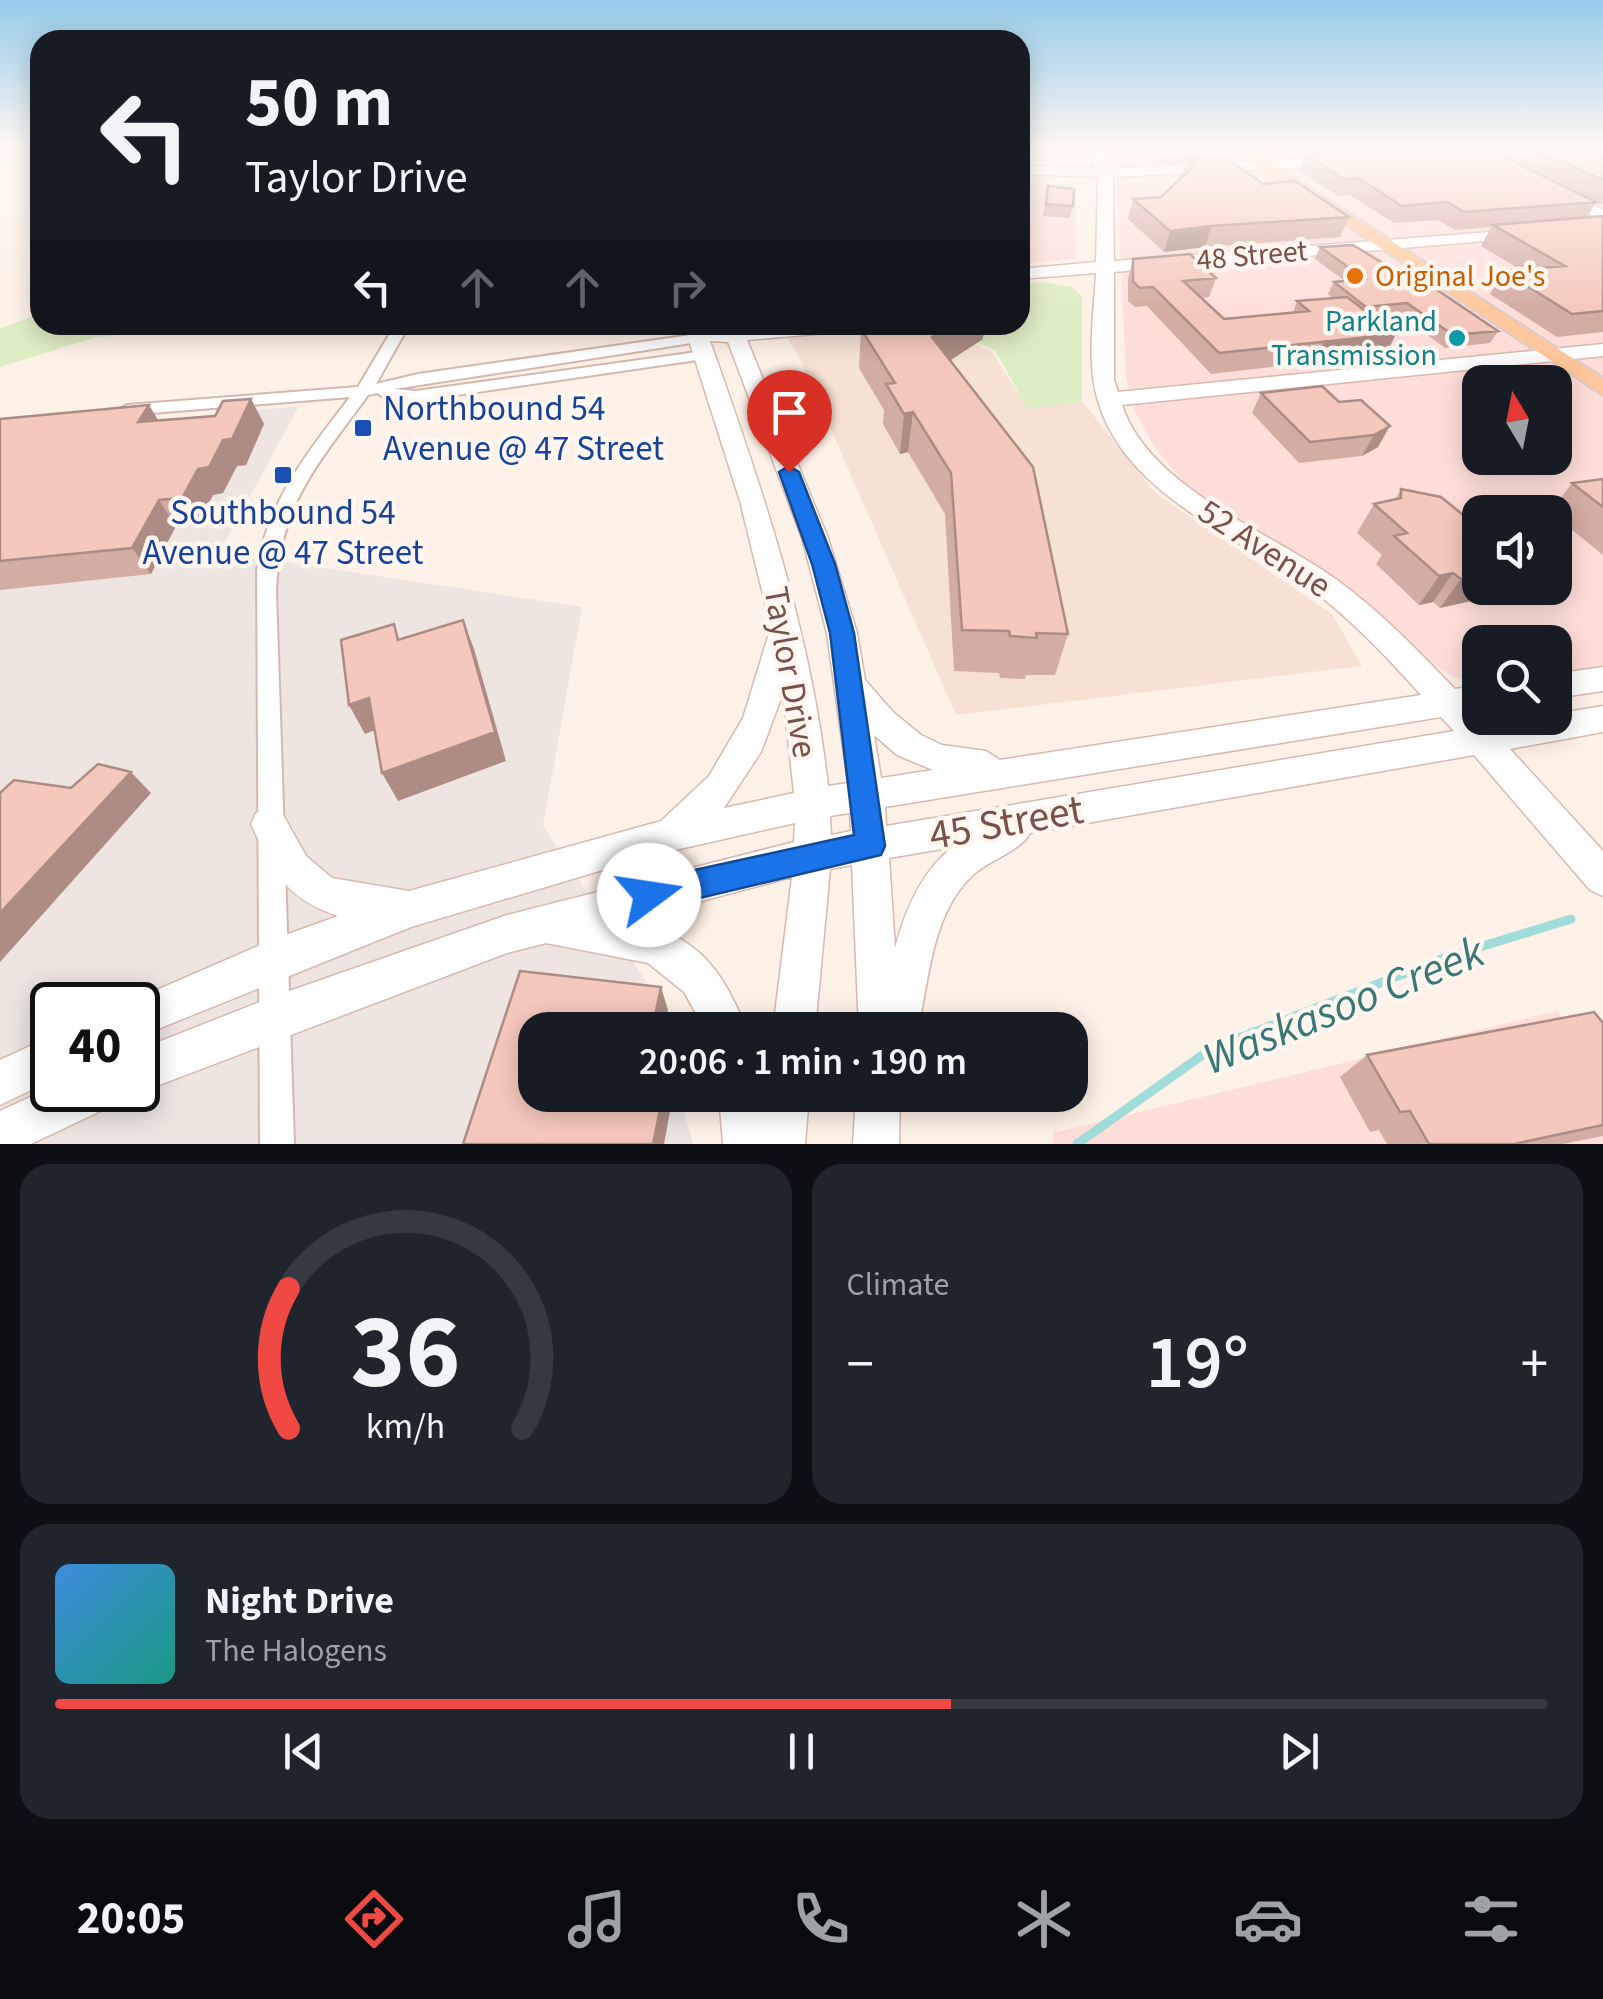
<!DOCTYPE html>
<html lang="en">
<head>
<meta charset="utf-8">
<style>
  body { margin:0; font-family:"Source Sans 3",sans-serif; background:#20242c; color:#f1f3f6; height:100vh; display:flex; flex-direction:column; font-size:38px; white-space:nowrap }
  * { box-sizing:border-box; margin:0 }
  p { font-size:32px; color:#9ea1a6 }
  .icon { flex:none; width:55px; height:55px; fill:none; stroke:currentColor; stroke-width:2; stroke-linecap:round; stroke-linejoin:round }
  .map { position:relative; height:1144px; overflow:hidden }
  .drawer { display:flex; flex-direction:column; gap:20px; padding:20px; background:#0d0f14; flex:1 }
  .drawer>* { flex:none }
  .guide { position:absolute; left:30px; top:30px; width:1000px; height:305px; border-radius:30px; box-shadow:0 5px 25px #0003; background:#171b24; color:#f1f3f6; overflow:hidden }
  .needle { width:65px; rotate:350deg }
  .controls { position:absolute; left:1462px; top:365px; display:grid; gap:20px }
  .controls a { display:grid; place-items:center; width:110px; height:110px; border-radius:20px; background:#171b24; box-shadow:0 5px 25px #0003; font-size:50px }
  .speed { position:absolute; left:30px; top:982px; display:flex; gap:20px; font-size:50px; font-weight:700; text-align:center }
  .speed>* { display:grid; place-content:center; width:130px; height:130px; border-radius:50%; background:#171b24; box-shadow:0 5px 25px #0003; line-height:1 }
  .speed .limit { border:5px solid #111; border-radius:15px; background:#fff; color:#111 }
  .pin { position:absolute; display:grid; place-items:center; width:85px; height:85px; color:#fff; margin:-102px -42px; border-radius:50% 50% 50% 0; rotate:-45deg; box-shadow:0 0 10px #0007 }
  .pin .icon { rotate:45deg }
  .me { position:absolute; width:110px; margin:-55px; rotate:76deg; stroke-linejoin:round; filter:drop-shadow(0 0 8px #0008) }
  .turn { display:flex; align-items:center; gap:35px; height:210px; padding:0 50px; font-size:45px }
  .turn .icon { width:130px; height:130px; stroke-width:2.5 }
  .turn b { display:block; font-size:70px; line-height:85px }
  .lanes { display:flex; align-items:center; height:95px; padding:0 50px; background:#0003; justify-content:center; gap:50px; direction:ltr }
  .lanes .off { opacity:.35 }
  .big { font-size:75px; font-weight:600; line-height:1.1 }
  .drawer .card { flex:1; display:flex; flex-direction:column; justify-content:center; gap:15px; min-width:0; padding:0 35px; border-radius:30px; background:#20242c }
  .drawer .dial { align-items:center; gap:0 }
  .dial svg { height:260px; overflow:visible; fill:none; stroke:#363941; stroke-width:7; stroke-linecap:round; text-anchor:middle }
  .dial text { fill:#f1f3f6; stroke:none }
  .song { display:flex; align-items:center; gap:30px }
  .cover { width:120px; height:120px; border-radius:15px; background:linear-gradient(135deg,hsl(210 70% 55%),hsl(170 70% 35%)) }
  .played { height:10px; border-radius:5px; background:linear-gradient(90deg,#f04944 60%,#363941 60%) }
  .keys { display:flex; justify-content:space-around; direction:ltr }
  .heat { display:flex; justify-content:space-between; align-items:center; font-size:55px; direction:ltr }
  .drawer .tiles { flex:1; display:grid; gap:20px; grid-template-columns:1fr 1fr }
  .card:last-child { grid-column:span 2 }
  .trip { position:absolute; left:518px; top:1012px; width:570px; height:100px; border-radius:30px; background:#171b24; box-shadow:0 5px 25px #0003; font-weight:600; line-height:100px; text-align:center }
  .menu { display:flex; height:160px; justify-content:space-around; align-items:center; background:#090b0e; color:#9ea1a6 }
  .menu .icon { width:70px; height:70px }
  .menu .current { color:#f04944 }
  .menu b { font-size:45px; color:#f1f3f6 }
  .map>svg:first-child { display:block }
</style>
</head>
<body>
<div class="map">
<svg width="1603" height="1144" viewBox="0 0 1603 1144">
  <rect width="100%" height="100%" fill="#fef1e7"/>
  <path fill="#f6e1d5" d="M780 325H935L992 352 1028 408 1082 401 1155 493 1332 614 1362 666 956 715 802 363Z"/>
  <path fill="#ffdeda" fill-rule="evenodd" d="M1103 150H1603V674L1555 680V642H1480V686L1450 675 1432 664 1361 599 1188 488 1156 449 1134 410 1126 377 1116 165ZM1480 382H1555V458H1480ZM1480 512H1555V588H1480Z
    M1020 181 1076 186V259L1020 264Z
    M1557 1011 1603 1068V1144H1053V1133Z"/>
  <path fill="#eee5e1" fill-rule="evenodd" d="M299 406 220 552 582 607 543 826 645 980 660 1030H535V1095H679L693 1144H0V435ZM52 1005H138V1090H52Z"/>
  <path fill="#ddedc4" d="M1045 282 1072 287 1082 296V401L1028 409 995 350 935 325H1020V285Z
    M40 313V325H243L97 337 0 367V329Z"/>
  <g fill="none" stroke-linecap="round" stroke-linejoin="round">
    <path stroke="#9fdcda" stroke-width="9" d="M1077 1144 1211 1049 1444 958 1571 919"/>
    <defs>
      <path id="street" d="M395 325H409L376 384 418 374 698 334 705 338 698 342 394 389 416 391 704 351 711 355 704 359 416 401 385 398 377 393 368 395C319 463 280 502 276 591L294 1144H260L257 570C267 501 309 451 350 397L127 415 119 410 127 405 358 387Z"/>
      <path id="secondary" d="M1085 150H1100L1110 169 1340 157 1347 161 1340 165 1113 177 1114 261 1528 229 1530 233 1522 238 1114 272V380L1118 392 1603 344V356L1122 405C1149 488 1271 532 1337 580 1381 612 1418 651 1455 689L1480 685V711H1475L1488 725 1555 718V714L1603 706V732L1510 749 1603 851V896L1590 890 1474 755 1030 833C1021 851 989 860 973 875 932 913 929 978 918 1030H859L852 865 830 869 815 1030H773L792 877 634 919C700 940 721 967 747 1030H705L684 992 648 963 546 943 507 953 138 1093 131 1090H138V1050L275 996 507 915 794 842 795 823 653 855 411 927 138 1037V1005H122L272 940 338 916C285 898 274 873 251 824L256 813 269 808 282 813 306 856 332 878 409 891 661 821 709 776 743 718 771 627 740 501 684 325H704L707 335 723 330 721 325H741L742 329 859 325 849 331 747 340 828 538 857 633 865 680 893 712 921 735 942 745 986 751 1000 760 1421 695C1387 657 1352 620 1311 589 1239 536 1126 496 1098 401 1086 363 1094 314 1096 273L1020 279V269L1096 262 1098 177 1020 174V166L1096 168ZM710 341 728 342 802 538 827 633 848 783 828 786C811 632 762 487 710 341ZM783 693 794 793 724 808 761 752ZM1441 717 1454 731 886 826 885 807ZM874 735 897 755 933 770 881 778ZM850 813 851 831 831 835 830 816ZM953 847C921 871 905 911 895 948L889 858Z
        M1556 189H1566L1603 210V222L1556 195Z
        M1603 667V691L1555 698V674Z
        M52 1036V1080L0 1105V1060Z
        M52 1087V1090H117L111 1106 31 1144H0V1111Z
        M719 1095H763L764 1103 765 1095H809L805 1144H723Z
        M856 1095H900L899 1144H853Z"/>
      <path id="primary" d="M1233 150H1251L1603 378V395Z"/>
    </defs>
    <use href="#street" stroke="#d4b8ae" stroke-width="4"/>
    <use href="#secondary" stroke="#d9b8ae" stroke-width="3"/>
    <use href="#primary" stroke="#dacecc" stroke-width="4"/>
    <use href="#street" fill="#fff" fill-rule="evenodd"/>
    <use href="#secondary" fill="#fff" fill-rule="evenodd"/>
    <use href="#primary" fill="#ffc79d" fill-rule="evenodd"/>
  </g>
  <path fill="#d3aca3" d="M1156 150H1205L1203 157 1263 184 1349 217 1340 237 1205 247 1164 252 1128 219 1133 199 1161 197 1182 177 1186 163 1166 164 1154 155Z
    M1338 150H1489L1596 202 1587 217 1603 216V332L1557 337 1490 294 1503 271 1521 270 1481 246 1491 227 1455 230 1438 220 1394 223 1350 195 1338 196 1300 171 1306 155 1343 153Z
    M1503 150H1603V204H1600L1500 155Z
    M1048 186 1073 206 1070 218 1043 216Z
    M1320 247 1404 276 1498 331 1490 343 1445 348 1401 315 1375 318 1396 334 1386 354 1211 374 1147 306 1135 307 1128 301V278L1133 259 1216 278 1209 297 1201 298 1224 319 1293 313 1297 301 1333 298 1328 294 1334 282 1345 281 1315 259Z
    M434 325H544L437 335Z
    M861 329 983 339 950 360 1068 634 1055 675H1026L1025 679 1000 678 999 673 954 671 945 514 908 452 900 454 883 424 884 410 859 368Z
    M1261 393 1339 402 1361 400 1378 447 1362 456 1299 463 1252 413Z
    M251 399 264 424 246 465 237 466 223 493 213 495 198 524 176 526 151 574 0 590V419L158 421 215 416Z
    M1603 479V555L1555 516V512H1550L1572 483Z
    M1401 489 1480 588 1440 608 1433 602 1419 605 1376 564 1382 555 1357 533 1374 504 1395 500Z
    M1603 1023V1136L1563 1144H1387L1379 1130 1370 1132 1340 1077 1367 1055Z"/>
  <path fill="#ac8c84" d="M1211 226 1205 247 1164 252 1170 231Z
    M951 325H985L983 339 928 375 932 337Z
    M1396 334 1386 354 1314 363 1323 343Z
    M251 399 264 424 246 465 237 466 223 493 213 495 198 524 182 498 198 469 223 440Z
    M149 405 164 430 138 422Z
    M913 412 908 452 900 454 904 414Z
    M1390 426 1378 447 1362 456 1374 435Z
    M159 500 176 526 151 574 132 548Z
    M1570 555 1555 573V558Z
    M1453 573 1433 602 1419 605 1439 576Z
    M1480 575V588H1529L1440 608 1461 579Z
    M463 620 474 649 506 761 398 801 382 773Z
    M369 698 385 726 365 734 349 705Z
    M131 772 151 793 0 962V913Z
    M661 987 668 1010 664 1030H652Z
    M663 1095H673L664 1144H653Z"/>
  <path fill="#f5c8bd" stroke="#ac8c84" stroke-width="2.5" d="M1385 150H1489L1596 202 1464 212 1447 202 1402 206 1358 178 1344 179 1306 155Z
    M1537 150H1603V180Z
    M1224 156 1263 184 1295 181 1349 217 1211 226 1170 231 1133 199 1161 197 1196 164 1187 158Z
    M1048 186 1074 189 1073 206 1046 204Z
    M1603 216V311L1572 314 1503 271 1565 266 1493 225Z
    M1353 245 1404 276 1415 275 1498 331 1453 335 1407 303 1366 307 1334 282 1365 279 1320 247Z
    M1190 254 1216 278 1183 281 1224 319 1309 311 1297 301 1347 297 1396 334 1219 353 1153 287 1140 288 1133 282V259Z
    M867 325H951L932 337 1033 467 1068 634 1036 633 1037 638 1010 636 1009 631 962 630 951 473 913 412 904 414 886 384 895 383 861 329Z
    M1322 386 1339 402 1361 400 1390 426 1374 435 1310 442 1261 393Z
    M251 399 232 439 223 440 209 467 198 469 182 498 159 500 132 548 0 561V419L149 405 138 422 215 416 223 401Z
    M1603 479V507L1572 483Z
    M1401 489 1441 497 1468 519 1480 516V575L1461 579 1453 573 1439 576 1394 536 1407 533 1374 504 1401 498Z
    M1555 543 1570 555 1555 558Z
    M463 620 495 732 382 773 369 698 349 705 341 640 394 624 398 640Z
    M98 764 131 772 0 913V793L14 780 71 788Z
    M520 971 661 987 652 1030H535V1095H663L653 1144H463Z
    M1594 1012 1603 1023V1125L1514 1144H1429L1410 1111 1400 1112 1367 1055Z"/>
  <linearGradient id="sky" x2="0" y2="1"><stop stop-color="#95cae8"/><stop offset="0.48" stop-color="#fff9f4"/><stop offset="1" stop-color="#fff9f4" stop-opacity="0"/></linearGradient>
  <rect width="1603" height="310" fill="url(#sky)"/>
  <path fill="#1a73e8" stroke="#114b97" stroke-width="2.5" d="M789 466 799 472 835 564 854 633 885 846 881 855 649 910 638 906 633 895 638 885 649 880 854 835 830 633 812 564 779 472Z"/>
  <circle fill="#e8710a" stroke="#fff6ef" stroke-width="4" cx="1355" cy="276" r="10"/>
  <circle fill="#0f9aa8" stroke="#fff6ef" stroke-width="4" cx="1457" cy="338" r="10"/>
  <g fill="#1a4fb4" stroke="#fff6ef" stroke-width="4">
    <rect x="353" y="418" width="20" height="20" rx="5"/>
    <rect x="273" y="465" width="20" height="20" rx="5"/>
  </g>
  <g text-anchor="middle" stroke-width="9" stroke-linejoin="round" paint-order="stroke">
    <g font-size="30" fill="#7a5149" stroke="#fff6ef">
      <text transform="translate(1252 255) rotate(-5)" y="10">48 Street</text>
    </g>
    <g font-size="30" fill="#c56008" stroke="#fff6ef" text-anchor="start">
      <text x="1375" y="286">Original Joe's</text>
    </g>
    <g font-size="30" fill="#0d838f" stroke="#fff6ef" text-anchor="end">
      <text x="1437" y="331">Parkland<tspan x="1437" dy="34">Transmission</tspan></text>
    </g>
    <g font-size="35" fill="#164399" stroke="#fff6ef" text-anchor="start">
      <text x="383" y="420">Northbound 54<tspan x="383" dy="40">Avenue @ 47 Street</tspan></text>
      <text x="283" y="524" text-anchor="middle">Southbound 54<tspan x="283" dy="40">Avenue @ 47 Street</tspan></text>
    </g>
    <g font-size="35" fill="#7a5149" stroke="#fff6ef">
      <text transform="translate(1265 548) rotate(33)" y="12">52 Avenue</text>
      <text transform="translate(791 672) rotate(80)" y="12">Taylor Drive</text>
    </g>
    <g font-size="42" fill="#7a5149" stroke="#fff6ef">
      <text transform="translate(1006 821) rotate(-10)" y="15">45 Street</text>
    </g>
    <g font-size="45" font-style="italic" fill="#387977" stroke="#fff6ef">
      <text transform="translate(1343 1004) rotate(-22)" y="16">Waskasoo Creek</text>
    </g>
  </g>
</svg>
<div class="controls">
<a><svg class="needle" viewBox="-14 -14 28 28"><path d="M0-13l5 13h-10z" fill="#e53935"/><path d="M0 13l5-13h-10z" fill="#9ea1a6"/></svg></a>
<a><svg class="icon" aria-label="sound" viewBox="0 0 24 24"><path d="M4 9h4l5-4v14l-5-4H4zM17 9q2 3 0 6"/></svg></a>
<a><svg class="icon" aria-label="search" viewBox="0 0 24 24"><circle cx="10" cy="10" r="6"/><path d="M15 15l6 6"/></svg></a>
</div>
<div class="speed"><div class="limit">40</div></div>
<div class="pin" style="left:789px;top:472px;background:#d93025"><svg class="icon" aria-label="arrive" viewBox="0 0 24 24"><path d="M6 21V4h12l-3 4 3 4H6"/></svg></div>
<svg class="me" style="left:649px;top:895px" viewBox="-20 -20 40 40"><circle r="19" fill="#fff"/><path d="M0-13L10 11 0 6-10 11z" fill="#1a73e8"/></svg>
<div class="trip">20:06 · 1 min · 190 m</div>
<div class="guide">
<div class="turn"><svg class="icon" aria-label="left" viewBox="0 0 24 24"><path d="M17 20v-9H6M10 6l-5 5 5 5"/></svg><div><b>50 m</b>Taylor Drive</div></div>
<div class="lanes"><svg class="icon" aria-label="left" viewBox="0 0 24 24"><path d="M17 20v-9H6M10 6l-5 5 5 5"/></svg><svg class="icon off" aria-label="ahead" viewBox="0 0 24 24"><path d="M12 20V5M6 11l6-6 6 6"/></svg><svg class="icon off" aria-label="ahead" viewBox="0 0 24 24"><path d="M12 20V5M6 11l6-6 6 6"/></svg><svg class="icon off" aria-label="right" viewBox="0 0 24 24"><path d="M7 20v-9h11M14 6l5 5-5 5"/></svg></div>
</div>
</div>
<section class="drawer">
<div class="tiles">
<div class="card dial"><svg viewBox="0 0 100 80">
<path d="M14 69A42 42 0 1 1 86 69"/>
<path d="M14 69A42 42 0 0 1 14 26" stroke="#f04944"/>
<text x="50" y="56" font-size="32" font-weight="700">36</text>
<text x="50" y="72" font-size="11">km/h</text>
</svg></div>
<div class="card"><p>Climate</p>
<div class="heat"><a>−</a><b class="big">19°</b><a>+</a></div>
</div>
<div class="card">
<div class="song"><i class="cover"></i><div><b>Night Drive</b><p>The Halogens</p></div></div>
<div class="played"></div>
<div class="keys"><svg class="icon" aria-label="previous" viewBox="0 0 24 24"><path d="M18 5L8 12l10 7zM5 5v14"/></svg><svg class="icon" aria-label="pause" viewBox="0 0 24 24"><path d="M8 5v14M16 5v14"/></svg><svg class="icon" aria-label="next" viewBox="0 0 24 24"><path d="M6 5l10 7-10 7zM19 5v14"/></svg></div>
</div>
</div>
</section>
<nav class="menu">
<b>20:05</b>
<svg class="icon current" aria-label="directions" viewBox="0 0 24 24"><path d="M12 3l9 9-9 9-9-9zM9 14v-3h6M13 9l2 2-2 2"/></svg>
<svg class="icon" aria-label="music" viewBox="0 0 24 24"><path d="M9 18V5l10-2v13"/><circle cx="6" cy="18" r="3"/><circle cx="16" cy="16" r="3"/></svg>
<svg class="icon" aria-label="phone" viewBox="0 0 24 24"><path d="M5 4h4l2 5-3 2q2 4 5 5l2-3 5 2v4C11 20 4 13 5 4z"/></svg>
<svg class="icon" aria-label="climate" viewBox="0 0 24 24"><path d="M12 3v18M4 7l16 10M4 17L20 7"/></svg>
<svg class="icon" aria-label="car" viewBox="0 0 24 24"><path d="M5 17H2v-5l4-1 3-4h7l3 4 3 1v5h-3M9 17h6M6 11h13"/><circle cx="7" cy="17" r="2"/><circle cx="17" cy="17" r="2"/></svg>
<svg class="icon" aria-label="filters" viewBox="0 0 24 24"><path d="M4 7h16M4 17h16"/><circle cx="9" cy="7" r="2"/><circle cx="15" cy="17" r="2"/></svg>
</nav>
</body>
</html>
